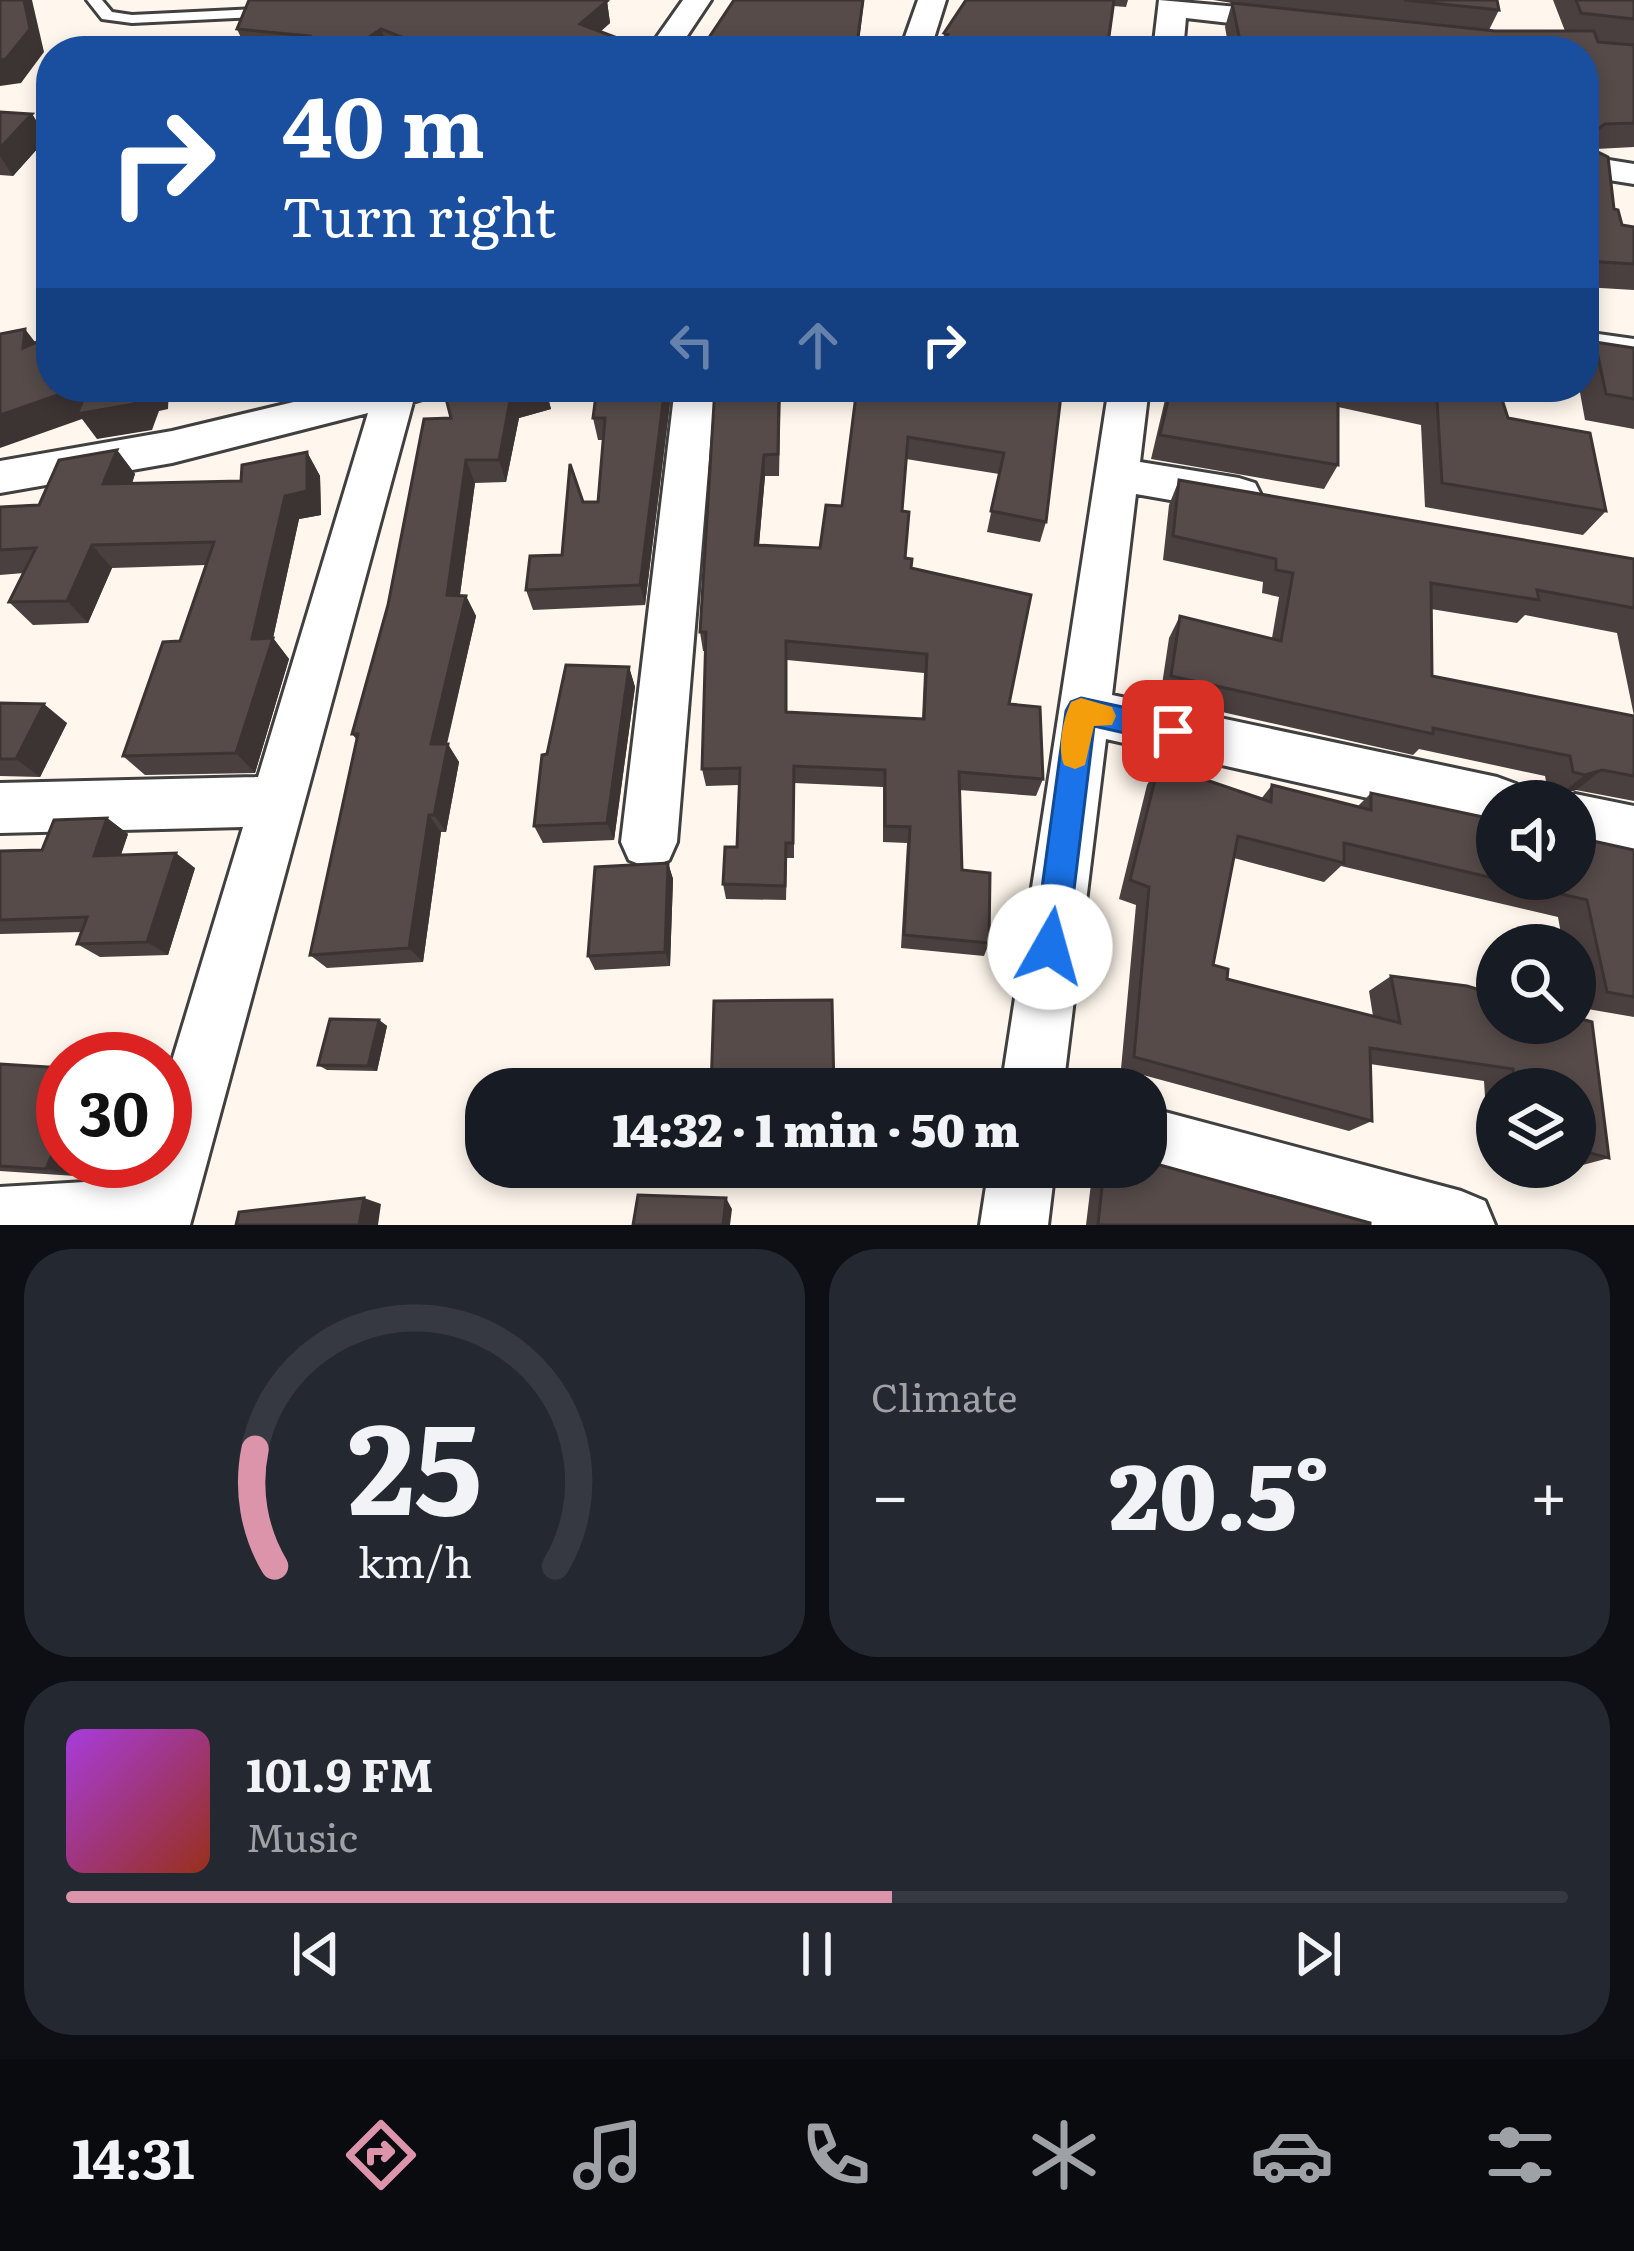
<!DOCTYPE html>
<html lang="en">
<head>
<meta charset="utf-8">
<style>
  body { margin:0; font-family:Literata,serif; background:#242831; color:#f1f3f6; height:100vh; display:flex; flex-direction:column; font-size:45px; white-space:nowrap }
  * { box-sizing:border-box; margin:0 }
  p { font-size:39px; color:#9ea1a6 }
  .icon { flex:none; width:66px; height:66px; fill:none; stroke:currentColor; stroke-width:2; stroke-linecap:round; stroke-linejoin:round }
  .map { position:relative; height:1225px; overflow:hidden }
  .side { display:flex; flex-direction:column; gap:24px; padding:24px; background:#0d0f14; flex:1 }
  .side>* { flex:none }
  .top-card { position:absolute; left:36px; top:36px; width:1563px; height:366px; border-radius:48px; box-shadow:0 6px 18px #0003; background:#1a4fa0; color:#fff; overflow:hidden }
  .tools { position:absolute; left:1476px; top:780px; display:grid; gap:24px }
  .tools a { display:grid; place-items:center; width:120px; height:120px; border-radius:50%; background:#171b24; box-shadow:0 6px 18px #0003; font-size:60px }
  .speed { position:absolute; left:36px; top:1032px; display:flex; gap:24px; font-size:60px; font-weight:700; text-align:center }
  .speed>* { display:grid; place-content:center; width:156px; height:156px; border-radius:50%; background:#171b24; box-shadow:0 6px 18px #0003; line-height:1 }
  .speed .limit { border:18px solid #d22; background:#fff; color:#111 }
  .pin { position:absolute; display:grid; place-items:center; width:102px; height:102px; color:#fff; margin:-51px; border-radius:24px; box-shadow:0 6px 18px #0006 }
  .me { position:absolute; width:132px; margin:-66px; rotate:7deg; stroke-linejoin:round; filter:drop-shadow(0 0 9px #0008) }
  .turn { display:flex; align-items:center; gap:42px; height:252px; padding:0 48px; font-size:54px }
  .turn .icon { width:156px; height:156px; stroke-width:2.5 }
  .turn b { display:block; font-size:84px; line-height:102px }
  .lanes { display:flex; align-items:center; height:114px; padding:0 48px; background:#0003; justify-content:center; gap:60px; direction:ltr }
  .lanes .off { opacity:.35 }
  .big { font-size:90px; font-weight:800; line-height:1.1 }
  .side .card { flex:1; display:flex; flex-direction:column; justify-content:center; gap:18px; min-width:0; padding:0 42px; border-radius:48px; background:#242831 }
  .side .dial { align-items:center; gap:0 }
  .dial svg { height:312px; overflow:visible; fill:none; stroke:#363941; stroke-width:7; stroke-linecap:round; text-anchor:middle }
  .dial text { fill:#f1f3f6; stroke:none }
  .song { display:flex; align-items:center; gap:36px }
  .cover { width:144px; height:144px; border-radius:18px; background:linear-gradient(135deg,hsl(280 70% 55%),hsl(10 70% 35%)) }
  .played { height:12px; border-radius:6px; background:linear-gradient(90deg,#dc94ab 55%,#363941 55%) }
  .keys { display:flex; justify-content:space-around; direction:ltr }
  .heat { display:flex; justify-content:space-between; align-items:center; font-size:66px; direction:ltr }
  .side .tiles { flex:1; display:grid; gap:24px; grid-template-columns:1fr 1fr }
  .card:last-child { grid-column:span 2 }
  .trip { position:absolute; left:465px; top:1068px; width:702px; height:120px; border-radius:48px; background:#171b24; box-shadow:0 6px 18px #0003; font-weight:800; line-height:120px; text-align:center }
  .tab-bar { display:flex; height:192px; justify-content:space-around; align-items:center; background:#090b0e; color:#9ea1a6 }
  .tab-bar .icon { width:84px; height:84px }
  .tab-bar .active { color:#dc94ab }
  .tab-bar b { font-size:54px; color:#f1f3f6 }
  .map>svg:first-child { display:block }
</style>
</head>
<body>
<div class="map">
<svg width="1634" height="1225" viewBox="0 0 1634 1225">
  <rect width="100%" height="100%" fill="#fff7ed"/>
  <g fill="none" stroke-linecap="round" stroke-linejoin="round">
    <defs>
      <path id="lane" d="M87 0H102L112 12 132 15 275 8 282 12 275 16 132 23 102 19Z"/>
      <path id="street" d="M683 0H711L677 51H647Z
        M918 0H946L930 51H900Z
        M1159 0 1293 12 1308 21 1293 30 1186 18 1183 51H1153Z
        M1584 156 1634 164V184L1584 176Z
        M1584 332 1634 339V367L1584 358Z
        M356 387H435L429 397 413 402 190 1225H0V1187L136 1179 142 1161H165V1084L243 827 0 833V783L258 777 368 413 172 463 0 493V461L172 431Z
        M675 387H715L677 842 669 860 649 868 629 860 621 842Z
        M1109 387H1149L1140 462 1239 478 1255 483 1261 495 1255 507 1239 512 1136 494 1112 695 1497 777 1516 784 1524 801H1497V827L1106 739 1063 1089H1001Z
        M1575 794 1634 806V858L1575 844V801H1556Z
        M1146 1107 1461 1191 1485 1201 1495 1225H1340L1146 1171 1136 1167H1146Z
        M989 1167H1055L1048 1225H980Z"/>
    </defs>
    <use href="#lane" stroke="#404040" stroke-width="6"/>
    <use href="#street" stroke="#404040" stroke-width="6"/>
    <use href="#lane" fill="#fff" fill-rule="evenodd"/>
    <use href="#street" fill="#fff" fill-rule="evenodd"/>
  </g>
  <path fill="#4a403f" fill-rule="evenodd" d="M966 0H1128L1126 7 1113 6 943 45 944 33Z
    M1213 0H1497L1499 10 1489 30 1565 31 1553 0H1634V147L1596 149 1614 209 1622 225 1634 227V290L1584 287V51H1215L1216 49 1229 50 1225 27 1232 3Z
    M607 1 610 23 600 32 631 43 632 51H247L237 29Z
    M0 112 32 114 47 138 13 176 0 175Z
    M1595 342 1634 348V429L1585 420 1579 387H1584V356Z
    M545 387 551 409 519 418 506 482 475 483 460 595 466 596 476 616 447 744 459 762 446 832H441L423 962 327 968 310 955 357 740 352 734 451 418Z
    M672 387 645 605 533 610 526 590 562 555 583 502H598L603 440H598L593 418Z
    M781 387 779 476H765L759 545 820 548 842 506 857 387H1062L1046 522 1040 542 987 532 999 474 906 459 902 511 905 558 1009 704 1043 779 1036 796 959 790 962 870 989 943 984 956 901 948 907 843 883 842V787L794 783V858H787L786 900 726 899 723 884 737 847 739 785 706 786 702 769 705 651H703L700 632ZM787 660 924 673 922 719 787 712Z
    M1168 387H1498L1508 418 1606 511 1583 535 1425 507 1421 425 1338 407V465L1324 489 1151 459Z
    M117 450 135 474 132 484 241 481 307 452 320 476 321 515 299 519 273 638 289 659 255 773 145 775 123 756 180 641 206 565 112 568 88 623 33 625 9 602 24 573 0 575V507L39 505Z
    M1179 480 1634 559V801L1576 790 1559 795 1548 792 1545 776 1419 749 1413 755 1160 698 1169 638 1180 616 1272 638 1279 597 1262 593 1263 582 1163 560 1169 505ZM1431 609 1517 623 1525 615 1617 633 1634 716 1432 676Z
    M629 667 635 687 614 840 543 843 534 826 547 754Z
    M0 703 67 723 40 777 0 776Z
    M1159 764 1261 799 1272 785 1357 807 1371 793 1497 820V879H1575V837L1634 850V1017L1576 1007 1575 945H1563L1558 917 1341 866 1324 882 1234 858 1213 965 1228 969 1227 979 1373 1016 1369 991 1391 976 1467 986 1497 995V1023H1575V1017L1592 1022 1609 1158 1575 1167H1574L1575 1089H1497V1146L1488 1143 1484 1081 1370 1064 1372 1121 1349 1131 1121 1069 1136 905 1119 899 1147 785Z
    M107 818 128 834 121 855 195 868 168 955 100 957 77 944 82 932 0 934V851L42 850Z
    M668 863 673 879 670 966 595 970 588 956Z
    M379 1020 387 1026 377 1071 327 1070 318 1065Z
    M0 1064 75 1176 0 1171Z
    M1146 1113 1156 1153 1148 1158 1149 1162 1370 1225H1086L1093 1167H1146Z
    M712 1167H835L834 1176 718 1177Z"/>
  <path fill="#3c3433" d="M24 0H32L44 52 21 83 0 86V60Z
    M863 0H864L858 51H856Z
    M607 1 610 23 584 46 580 24Z
    M381 29 389 51H349Z
    M32 114 47 138 13 176 0 156V148Z
    M25 329 45 355 23 348Z
    M81 387H169L168 409 159 411 152 430 97 439 82 419 0 448V415Z
    M545 387 551 409 519 418 506 482 499 460 511 395Z
    M665 387H672L645 605 640 585Z
    M117 450 135 474 122 508 103 484Z
    M307 452 320 476 321 515 299 519 273 638 289 659 255 773 236 753 252 639 285 496Z
    M764 455 765 476 757 566 755 545Z
    M466 460 475 483 457 616 447 595Z
    M92 545 112 568 88 623 67 601Z
    M466 596 476 616 442 763 431 744Z
    M629 667 635 687 614 840 607 823Z
    M44 704 67 723 40 777 16 759Z
    M448 744 459 762 446 832 434 815Z
    M1602 770 1576 790 1559 795 1585 775Z
    M429 815 441 832 423 962 409 948Z
    M107 818 128 834 115 871 94 856Z
    M176 853 195 868 168 955 147 942Z
    M668 863 673 879 670 966 665 952Z
    M379 1020 387 1026 377 1071 368 1066Z
    M63 1127V1161H80L75 1176 46 1169Z
    M364 1198 381 1204 378 1225H359Z
    M726 1198 732 1209 730 1225H723Z"/>
  <path fill="#564b49" stroke="#3c3433" stroke-width="3" fill-rule="evenodd" d="M0 0H24L30 29 6 59 0 60Z
    M249 0H604L607 1 580 24 631 43 623 51H437L381 29 349 51H299L294 50 309 36 237 29Z
    M734 0H863L856 51H700Z
    M966 0H1114L1107 51H940L948 34 944 33Z
    M1404 0H1497L1499 10Z
    M1576 0H1634V19L1581 13Z
    M1232 3 1495 31H1594L1598 42 1634 45V123L1605 124 1595 131 1596 151 1608 157 1614 209 1618 210 1622 225 1634 227V264L1584 261V51H1395L1394 47 1306 45 1309 51H1216V49L1242 50Z
    M0 112 32 114 0 148Z
    M25 329 23 348 51 336V387H81L0 415V334Z
    M1595 342 1634 348V399L1606 394Z
    M89 387H140L134 404 77 414Z
    M443 387H542L511 395 499 460H466L447 595 466 596 431 744H448L434 815H429L409 948 310 955 358 734H352L388 605 424 419 451 418Z
    M597 387H665L640 585 526 590 530 556 562 555 570 464 583 502H598L605 418H593Z
    M715 387H779L778 454 764 455 755 545 820 548 826 505 842 506 857 387H1062L1046 522 991 511 1004 453 908 437 902 511 909 512 905 558 912 559 911 568 1031 595 1009 704 1040 707 1043 779 959 772 962 870 990 873 989 943 904 935 910 827 885 826V770L794 766 793 843H786L785 886 723 884 725 847H737L740 768 702 769 706 632H700ZM786 641 927 654 924 719 786 712Z
    M1171 387H1338V465L1160 435Z
    M1376 387H1498L1508 418 1590 433 1606 511 1442 483 1437 400Z
    M117 450 103 484 241 481 242 465 307 452V491L285 496 252 639 273 638 236 753 123 756 163 642 180 641 214 542 92 545 67 601 9 602 36 548 0 550V507L39 505 59 460Z
    M1179 480 1634 559V608L1537 590 1539 600 1431 583 1432 676 1634 716V776L1602 770 1585 775 1573 772 1570 756 1433 728V734L1171 676 1180 616 1281 641 1293 573 1276 570V559L1173 536Z
    M566 665 629 667 607 823 534 826 542 755 547 754Z
    M0 703 44 704 16 759H0Z
    M1159 764 1271 802 1272 785 1371 810V793L1497 820V879L1344 843V863L1238 836 1213 965 1228 969 1227 979 1400 1023 1391 976 1467 986 1497 995V1023H1575V1017L1592 1022 1609 1158 1575 1149V1089H1514L1513 1069 1370 1048 1372 1121 1134 1057 1149 887 1130 880Z
    M107 818 94 856 176 853 147 942 77 944 87 917 0 920V851L42 850 54 820Z
    M1575 837 1634 850V997L1607 992 1587 900 1497 879H1575Z
    M668 863 665 952 588 956 595 867Z
    M832 1000 834 1089H711L714 1001Z
    M330 1019 379 1020 368 1066 318 1065Z
    M0 1064 63 1068V1127L46 1169 0 1166Z
    M1146 1113 1156 1117V1153L1148 1154 1149 1162 1370 1223V1225H1098L1104 1167H1146Z
    M638 1195 726 1198 723 1225H633Z
    M364 1198 359 1225H236L239 1212Z"/>
  <path fill="#1a73e8" stroke="#114b97" stroke-width="3" d="M1081 698 1173 718 1184 722 1188 731 1184 740 1173 744 1094 726 1067 947 1062 959 1050 964 1039 959 1034 947 1066 711 1071 702Z"/>
  <path fill="#f59e0b" d="M1081 698 1112 707 1116 716 1112 725 1094 726 1085 765 1075 769 1064 765C1057 749 1063 719 1071 702Z"/>
</svg>
<div class="tools">
<a><svg class="icon" aria-label="sound" viewBox="0 0 24 24"><path d="M4 9h4l5-4v14l-5-4H4zM17 9q2 3 0 6"/></svg></a>
<a><svg class="icon" aria-label="search" viewBox="0 0 24 24"><circle cx="10" cy="10" r="6"/><path d="M15 15l6 6"/></svg></a>
<a><svg class="icon" aria-label="layers" viewBox="0 0 24 24"><path d="M12 4l9 5-9 5-9-5zM3 14l9 5 9-5"/></svg></a>
</div>
<div class="speed"><div class="limit">30</div></div>
<div class="pin" style="left:1173px;top:731px;background:#d93025"><svg class="icon" aria-label="arrive" viewBox="0 0 24 24"><path d="M6 21V4h12l-3 4 3 4H6"/></svg></div>
<svg class="me" style="left:1050px;top:947px" viewBox="-20 -20 40 40"><circle r="19" fill="#fff"/><path d="M0-13L10 11 0 6-10 11z" fill="#1a73e8"/></svg>
<div class="trip">14:32 · 1 min · 50 m</div>
<div class="top-card">
<div class="turn"><svg class="icon" aria-label="right" viewBox="0 0 24 24"><path d="M7 20v-9h11M14 6l5 5-5 5"/></svg><div><b>40 m</b>Turn right</div></div>
<div class="lanes"><svg class="icon off" aria-label="left" viewBox="0 0 24 24"><path d="M17 20v-9H6M10 6l-5 5 5 5"/></svg><svg class="icon off" aria-label="ahead" viewBox="0 0 24 24"><path d="M12 20V5M6 11l6-6 6 6"/></svg><svg class="icon" aria-label="right" viewBox="0 0 24 24"><path d="M7 20v-9h11M14 6l5 5-5 5"/></svg></div>
</div>
</div>
<section class="side">
<div class="tiles">
<div class="card dial"><svg viewBox="0 0 100 80">
<path d="M14 69A42 42 0 1 1 86 69"/>
<path d="M14 69A42 42 0 0 1 9 39" stroke="#dc94ab"/>
<text x="50" y="56" font-size="32" font-weight="700">25</text>
<text x="50" y="72" font-size="11">km/h</text>
</svg></div>
<div class="card"><p>Climate</p>
<div class="heat"><a>−</a><b class="big">20.5°</b><a>+</a></div>
</div>
<div class="card">
<div class="song"><i class="cover"></i><div><b>101.9 FM</b><p>Music</p></div></div>
<div class="played"></div>
<div class="keys"><svg class="icon" aria-label="previous" viewBox="0 0 24 24"><path d="M18 5L8 12l10 7zM5 5v14"/></svg><svg class="icon" aria-label="pause" viewBox="0 0 24 24"><path d="M8 5v14M16 5v14"/></svg><svg class="icon" aria-label="next" viewBox="0 0 24 24"><path d="M6 5l10 7-10 7zM19 5v14"/></svg></div>
</div>
</div>
</section>
<nav class="tab-bar">
<b>14:31</b>
<svg class="icon active" aria-label="directions" viewBox="0 0 24 24"><path d="M12 3l9 9-9 9-9-9zM9 14v-3h6M13 9l2 2-2 2"/></svg>
<svg class="icon" aria-label="music" viewBox="0 0 24 24"><path d="M9 18V5l10-2v13"/><circle cx="6" cy="18" r="3"/><circle cx="16" cy="16" r="3"/></svg>
<svg class="icon" aria-label="phone" viewBox="0 0 24 24"><path d="M5 4h4l2 5-3 2q2 4 5 5l2-3 5 2v4C11 20 4 13 5 4z"/></svg>
<svg class="icon" aria-label="climate" viewBox="0 0 24 24"><path d="M12 3v18M4 7l16 10M4 17L20 7"/></svg>
<svg class="icon" aria-label="car" viewBox="0 0 24 24"><path d="M5 17H2v-5l4-1 3-4h7l3 4 3 1v5h-3M9 17h6M6 11h13"/><circle cx="7" cy="17" r="2"/><circle cx="17" cy="17" r="2"/></svg>
<svg class="icon" aria-label="filters" viewBox="0 0 24 24"><path d="M4 7h16M4 17h16"/><circle cx="9" cy="7" r="2"/><circle cx="15" cy="17" r="2"/></svg>
</nav>
</body>
</html>
